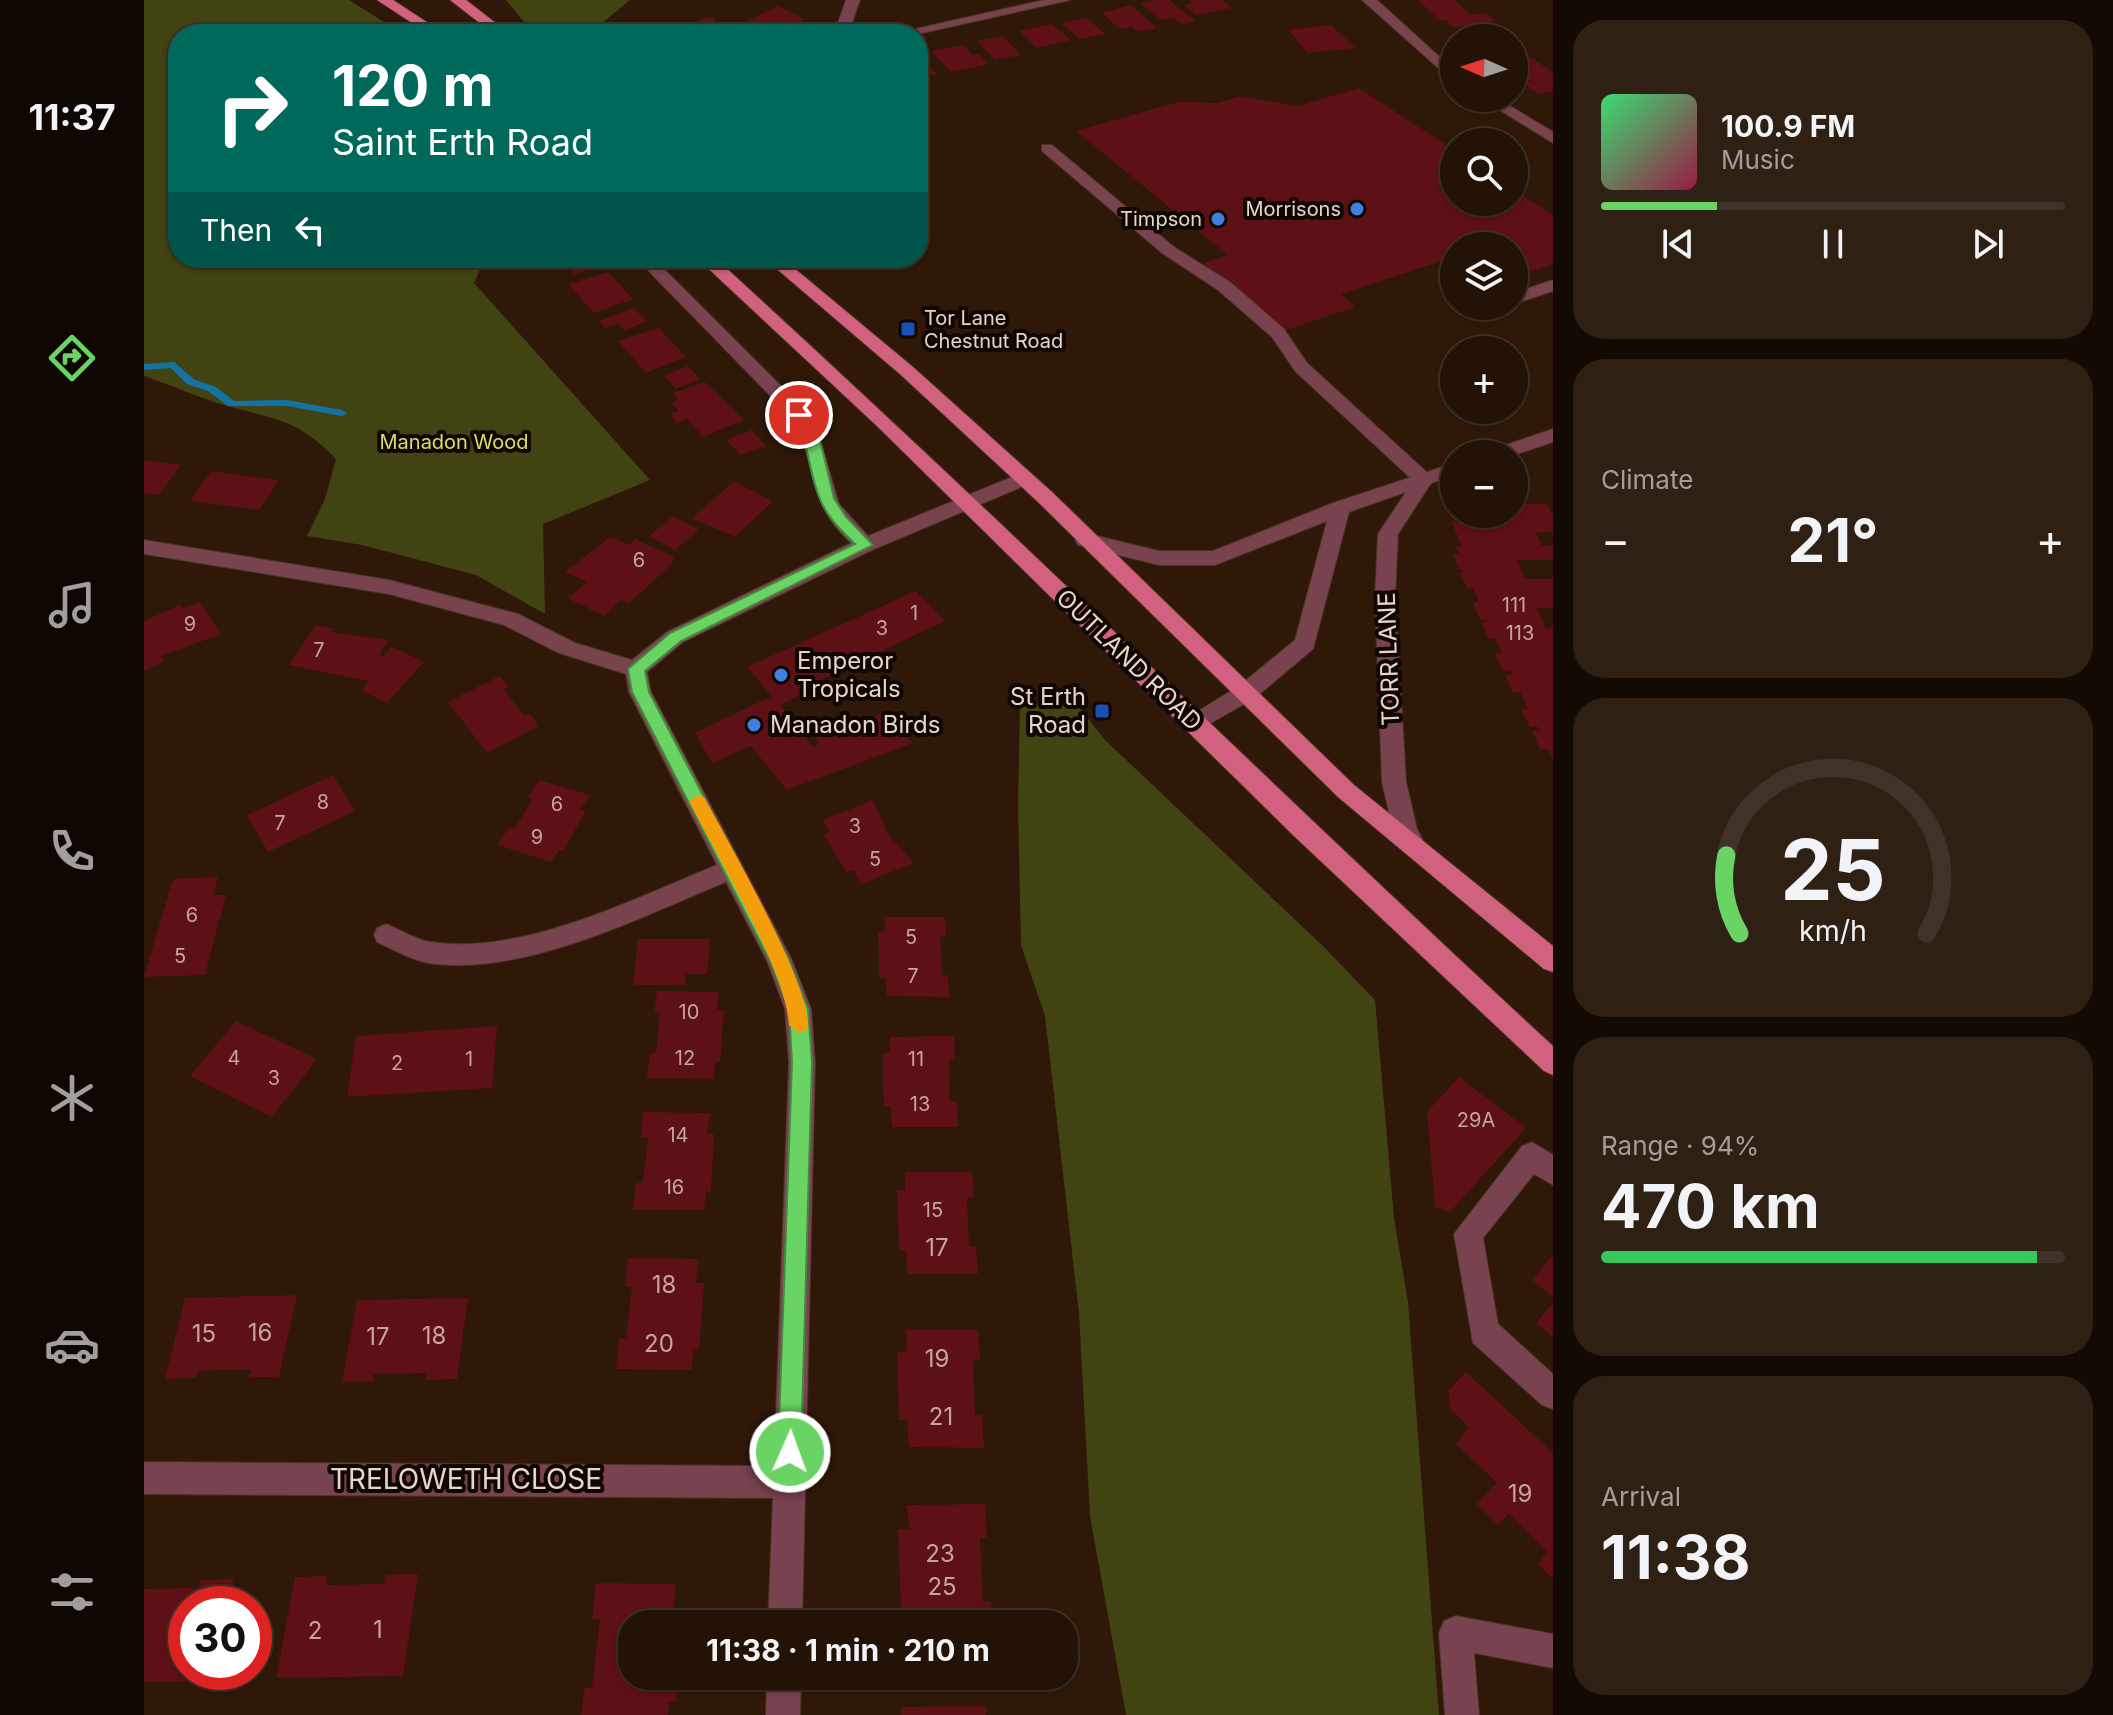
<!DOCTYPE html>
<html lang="en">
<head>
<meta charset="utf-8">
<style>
  body { margin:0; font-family:Inter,sans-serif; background:#2f2014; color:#f1f3f6; height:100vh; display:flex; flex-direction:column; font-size:30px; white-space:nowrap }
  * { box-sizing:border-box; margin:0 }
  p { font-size:26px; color:#a39e9b }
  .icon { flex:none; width:44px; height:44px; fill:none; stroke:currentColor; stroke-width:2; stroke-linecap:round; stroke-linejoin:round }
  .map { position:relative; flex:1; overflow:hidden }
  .panel { display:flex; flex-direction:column; gap:20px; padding:20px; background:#130a03; width:560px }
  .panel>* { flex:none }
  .banner { position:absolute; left:24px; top:24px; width:760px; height:244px; border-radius:32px; box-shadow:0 2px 6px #0004,0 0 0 2px #403228; background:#00695c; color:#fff; overflow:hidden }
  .needle { width:52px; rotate:273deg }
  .controls { position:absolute; left:1296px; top:24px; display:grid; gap:16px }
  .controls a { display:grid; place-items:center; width:88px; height:88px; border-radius:50%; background:#231206; box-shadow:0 2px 6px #0004,0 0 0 2px #403228; font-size:40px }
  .speed { position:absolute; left:24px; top:1586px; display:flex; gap:16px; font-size:40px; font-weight:700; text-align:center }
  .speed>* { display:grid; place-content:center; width:104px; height:104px; border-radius:50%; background:#231206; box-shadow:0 2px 6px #0004,0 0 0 2px #403228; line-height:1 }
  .speed .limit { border:12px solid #d22; background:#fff; color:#111 }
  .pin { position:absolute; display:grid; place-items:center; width:68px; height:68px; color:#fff; margin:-34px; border:4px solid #fff; border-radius:50%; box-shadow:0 2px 8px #0007 }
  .me { position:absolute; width:88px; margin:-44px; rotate:2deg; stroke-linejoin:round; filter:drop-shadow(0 0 6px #0008) }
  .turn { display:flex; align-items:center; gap:28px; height:168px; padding:0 32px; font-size:36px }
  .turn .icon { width:104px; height:104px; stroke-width:2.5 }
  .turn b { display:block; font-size:56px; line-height:68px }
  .then { display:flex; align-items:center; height:76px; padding:0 32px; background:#0003; gap:16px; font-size:30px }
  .big { font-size:60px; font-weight:700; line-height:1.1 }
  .panel .tile { flex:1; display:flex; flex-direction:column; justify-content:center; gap:12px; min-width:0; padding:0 28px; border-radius:32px; background:#2f2014 }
  .panel .dial { align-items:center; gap:0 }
  .dial svg { height:208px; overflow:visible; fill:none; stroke:#403228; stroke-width:7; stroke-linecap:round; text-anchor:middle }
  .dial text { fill:#f1f3f6; stroke:none }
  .song { display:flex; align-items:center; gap:24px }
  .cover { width:96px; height:96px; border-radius:12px; background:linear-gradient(135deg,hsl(140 70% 55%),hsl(340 70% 35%)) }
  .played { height:8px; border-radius:4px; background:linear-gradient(90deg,#69d464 25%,#403228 25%) }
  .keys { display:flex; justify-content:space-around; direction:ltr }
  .heat { display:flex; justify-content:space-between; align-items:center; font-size:44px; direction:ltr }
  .charge { height:12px; border-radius:6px; background:linear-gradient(90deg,#34c759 94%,#403228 0) }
  .trip { position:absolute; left:474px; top:1610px; width:460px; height:80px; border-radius:32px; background:#231206; box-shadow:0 2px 6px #0004,0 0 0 2px #403228; font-weight:700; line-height:80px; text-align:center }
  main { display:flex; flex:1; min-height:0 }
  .menu { display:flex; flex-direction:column; width:144px; justify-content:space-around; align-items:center; background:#0e0702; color:#a39e9b }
  .menu .icon { width:56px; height:56px }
  .menu .current { color:#69d464 }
  .menu b { font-size:36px; color:#f1f3f6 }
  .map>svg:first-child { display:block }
</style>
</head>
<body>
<main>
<nav class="menu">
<b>11:37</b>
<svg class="icon current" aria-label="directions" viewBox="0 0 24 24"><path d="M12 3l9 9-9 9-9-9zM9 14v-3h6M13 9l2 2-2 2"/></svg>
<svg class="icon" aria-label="music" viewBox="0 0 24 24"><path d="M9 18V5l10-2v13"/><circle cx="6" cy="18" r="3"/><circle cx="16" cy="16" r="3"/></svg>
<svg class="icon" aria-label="phone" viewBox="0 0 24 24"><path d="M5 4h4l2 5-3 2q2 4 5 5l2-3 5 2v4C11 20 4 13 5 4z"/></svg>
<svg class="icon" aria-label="climate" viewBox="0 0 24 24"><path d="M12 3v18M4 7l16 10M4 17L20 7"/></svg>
<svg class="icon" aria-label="car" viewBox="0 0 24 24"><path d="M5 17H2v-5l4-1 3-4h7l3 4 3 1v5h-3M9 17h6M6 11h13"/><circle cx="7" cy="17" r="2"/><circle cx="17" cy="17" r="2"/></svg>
<svg class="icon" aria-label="filters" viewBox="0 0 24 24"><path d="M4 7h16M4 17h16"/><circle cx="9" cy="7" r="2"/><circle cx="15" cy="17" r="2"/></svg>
</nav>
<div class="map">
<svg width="1409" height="1715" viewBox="0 0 1409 1715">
  <rect width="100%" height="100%" fill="#2f1808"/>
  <path fill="#424312" d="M0 0H205L259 34H34V258H341L330 283 506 480 399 524 401 614 332 575 218 545 163 536 181 499 192 459C151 415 124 419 70 402 47 394 23 384 0 376Z
    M362 0H486L453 27 436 34H390Z
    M930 701 961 740 1178 945 1231 1000 1250 1218 1264 1302 1295 1715H982L946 1516 935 1313 901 1016 877 945 874 807 876 705Z"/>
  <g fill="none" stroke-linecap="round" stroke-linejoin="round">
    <path fill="#1473a2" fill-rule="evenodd" d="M30 362 51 380 72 387 90 401 143 400 198 410 203 413 198 416 143 406H84L64 391 43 384 27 368 0 370V364Z"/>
  </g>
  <path fill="#5d1015" d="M1013 0H1025L1052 21 1037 24 1030 18 1017 20 996 3Z
    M1045 0H1078L1088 8 1052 15 1040 5 1050 3Z
    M1274 0H1311L1326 15 1343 13 1352 22 1309 27 1302 20H1295Z
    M987 5 1013 28 994 32 988 27 976 29 958 13Z
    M634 6 660 19 633 34 584 31Z
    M569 17 579 30 557 34 553 28 560 27 553 20Z
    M942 18 962 34 936 39 917 23Z
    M908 24 927 40 893 48 875 31Z
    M1187 25 1212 48 1164 53 1144 30Z
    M1340 26 1352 38H1310V45L1302 36 1322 35 1315 28Z
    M858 36 877 55 851 60 833 41Z
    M819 45 829 55 835 54 845 64 807 72 787 51Z
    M1386 57 1409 72V91L1395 94 1378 83 1388 81 1370 74 1377 72 1370 68V61Z
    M774 60 782 64 793 74 776 78Z
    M1215 88 1310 150V202H1370V190L1409 215V264L1370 277V246H1310V257L1197 294 1211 307 1139 331 1059 263 1084 255 932 131 1034 102 1073 103 1097 96 1154 106Z
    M430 258H444L453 267 430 275 418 262Z
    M464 272 489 299 450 313 424 284Z
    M489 308 503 321 481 330 474 323 461 328 455 321Z
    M515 328 542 357 502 373 474 341Z
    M544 366 556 379 532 389 520 376Z
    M561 382 600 420 559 437 543 419 533 423 526 414 535 411 528 403 534 400 529 393Z
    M608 430 622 446 596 455 582 440Z
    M0 460 37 465 15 495 0 493Z
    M67 471 102 476 135 480 115 510 46 501Z
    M590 481 629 501 591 537 548 518Z
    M1370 504H1403L1409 517V532H1392L1398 546 1409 545V560H1373L1381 579H1409V608H1393L1402 629 1409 628V760L1404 749H1396L1388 731 1395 730 1393 726 1386 727 1377 709H1384L1376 692 1369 693 1361 675H1368L1366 670 1359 671 1351 654H1358L1351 638 1345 639 1337 622H1344L1335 618 1329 602H1335L1329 588H1323L1316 572H1323L1315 569 1309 554H1315L1312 547H1318L1307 521 1350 520 1348 514H1370Z
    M529 516 555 530 531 550 505 536Z
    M466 537 486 545 491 539 530 557 528 564 493 596 485 603 477 600 460 616 424 598 443 582 421 572Z
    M772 591 801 621 672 682 676 685 636 705 669 747 675 744 671 737 703 722 707 728 742 711 769 743 643 790 607 746 568 763 551 733 628 696 603 667Z
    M56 602 77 634 17 656 20 662 0 671V621L36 605 38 609Z
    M172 625 189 629 186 632 245 640 235 655 240 656 247 646 280 662 243 703 218 691 224 681 145 665Z
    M356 676 365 687 360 690 381 716 385 713 395 726 343 753 304 702Z
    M189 775 211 811 124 852 103 815Z
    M395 780 446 795 436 810 442 811 419 851 415 850 407 862 353 845 365 828 370 829 389 799 384 797Z
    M729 800 744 834 770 863 717 884 709 870 702 872 692 855 679 834 686 832 678 820Z
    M74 877 69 895H82L61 975 0 977 29 879Z
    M741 917H801L802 937H796L798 975H804L805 997 743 996 742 978H735V957L734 932 741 931Z
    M494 939H566L563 974H542L541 985H489Z
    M513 991 575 992 573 1010 580 1011 576 1062H571L570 1079 503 1078 506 1054H512L516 1013H510Z
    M92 1021 173 1059 128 1117 46 1076Z
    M353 1026 348 1088 203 1097 212 1036Z
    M810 1036 811 1059H805L806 1102H813L814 1127H748L747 1106H740L739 1082V1053H746V1037Z
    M1315 1077 1382 1128 1306 1212 1291 1207 1283 1112Z
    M499 1112 566 1113 563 1134H570L567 1192H562L560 1210H489L492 1183H499L504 1137H497Z
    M761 1172H828L830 1197H823L825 1246H832L834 1274H763L762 1250H755L753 1190H761Z
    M1409 1255V1297L1388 1280Z
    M484 1258 554 1259 552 1283H560L558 1313 555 1349H549L548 1370 472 1369 475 1339 482 1338 488 1287 481 1286Z
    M153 1295 135 1377H105L107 1370H79L54 1371 51 1378 21 1379 41 1298Z
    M324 1298 313 1379 282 1380 283 1373 229 1374V1381L198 1382 213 1300Z
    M1409 1303V1337L1392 1323Z
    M762 1330H834L836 1359H829L831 1415H838L840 1448 765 1447 763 1420H755L754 1389 753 1352 763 1351Z
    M1322 1372 1409 1453V1579L1394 1564 1403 1552 1386 1534 1365 1514 1354 1525 1333 1504 1353 1483 1312 1444 1325 1427 1307 1410 1304 1391Z
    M841 1504 843 1538H836L839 1602H847L848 1624H767L766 1608 757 1609 754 1529H765L763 1505Z
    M274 1574 259 1676 132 1678 151 1577 183 1576 182 1585 240 1584 241 1575Z
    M90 1579 85 1604H42V1672H70L68 1681 0 1682V1589L55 1588 57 1580Z
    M452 1583 532 1584 529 1615 538 1614 537 1624H488V1676H534L532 1701H525L524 1715H437L441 1687 448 1688 456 1620 448 1619Z
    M842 1706V1715H757V1707Z"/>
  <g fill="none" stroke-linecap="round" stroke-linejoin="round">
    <defs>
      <path id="lane" d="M898 145H908L1030 247 1086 282 1140 329 1163 363 1287 476 1290 480 1287 484H1273L1151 371 1128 337 1074 290 1018 253 898 151Z
        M1409 280V291L1370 304V293Z
        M1312 1616 1409 1634V1668L1330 1653 1335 1715H1301L1295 1633 1300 1621Z"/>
      <path id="street" d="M702 0H716L704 34H690Z
        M900 0H926L774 34H749Z
        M1218 0H1233L1310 70V82Z
        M1336 98H1353L1409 132V143Z
        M492 258H509L662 411 675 436 695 504 724 536 873 475H887L890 479 887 483 728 550 539 642 503 672 507 692 648 960 667 1009 671 1062 658 1624H624L629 1498 0 1494V1462L630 1466 645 1062 641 1009 623 961 582 882C496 917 386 974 290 964 270 962 251 950 233 942L230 935 233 928 242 924C257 930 272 940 287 942 378 956 491 898 573 865L485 692 482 674 415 653 360 625 245 594 0 554V540L245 580 374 614 431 643 488 660 523 632 707 543C659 498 676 467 648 418Z
        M1409 429V442L1370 455 1345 454 1347 450Z
        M1310 463V476L1287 483 1254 534 1251 597 1262 782 1273 829 1282 846 1278 853 1270 856 1262 853 1249 830 1238 782 1231 597 1234 534 1262 492 1205 512 1169 649 1111 698 1051 732 1040 724 1043 718 1095 686 1151 640 1183 521 1071 565H1015L934 545 931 540 941 533 1015 551H1069L1189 503Z
        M1388 1142 1409 1155V1185L1390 1174 1339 1238 1354 1324 1409 1374V1409L1398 1405 1329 1343 1310 1234 1378 1146Z
        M623 1676H657L656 1715H622Z"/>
      <path id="primary" d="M233 0H249L301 34H285Z
        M306 0H322L366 34H350Z
        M553 258H571C855 516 1127 786 1409 1046V1075L1400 1071 1150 836 733 426Z
        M620 258H638L769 367 908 492 1210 785 1409 946V972L1400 969 1194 797 894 502 757 375Z"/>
    </defs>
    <use href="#lane" stroke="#493223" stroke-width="2"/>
    <use href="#street" stroke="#493223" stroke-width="2"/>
    <use href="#primary" stroke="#493223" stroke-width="2"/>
    <use href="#lane" fill="#78424f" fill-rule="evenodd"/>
    <use href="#street" fill="#78424f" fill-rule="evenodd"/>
    <use href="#primary" fill="#d1617e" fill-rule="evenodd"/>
  </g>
  <path fill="#69d464" stroke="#448a41" stroke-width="2" d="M655 410 660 412 675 436 690 498 702 517 729 545 537 641 501 671 505 692 645 960 664 1009 668 1062 657 1452 654 1460 646 1464 637 1460 634 1452 648 1062 645 1009 626 961 488 692 484 669 526 633 711 544C697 530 683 517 676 499 663 468 667 445 648 415Z"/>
  <path fill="#f59e0b" d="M554 795 560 797C579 833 677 1001 662 1031L655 1033 645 1025C642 969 572 855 545 801Z"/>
  <g fill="#3f7fe0" stroke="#100602" stroke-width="3">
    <circle cx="1213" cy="209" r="8"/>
    <circle cx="1074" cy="219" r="8"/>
    <circle cx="637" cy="675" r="8"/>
    <circle cx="610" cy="725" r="8"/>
  </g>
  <g fill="#1a4fb4" stroke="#100602" stroke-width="3">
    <rect x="756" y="321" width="16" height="16" rx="4"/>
    <rect x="950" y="703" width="16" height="16" rx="4"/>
  </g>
  <g text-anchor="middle" stroke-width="8" stroke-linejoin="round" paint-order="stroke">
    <g font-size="20" fill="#e6d5cb" stroke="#100602" text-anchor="end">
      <text x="1197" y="216">Morrisons</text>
      <text x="1058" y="226">Timpson</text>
      <text x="780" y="325" text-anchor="start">Tor Lane<tspan x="780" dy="23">Chestnut Road</tspan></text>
    </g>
    <g font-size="20" fill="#d9dd6a" stroke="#100602">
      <text x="310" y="449">Manadon Wood</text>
    </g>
    <g font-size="20" fill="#c4a49e">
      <text x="495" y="567">6</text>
      <text x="1370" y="612">111</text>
      <text x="770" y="620">1</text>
      <text x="46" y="631">9</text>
      <text x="738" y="635">3</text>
      <text x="1376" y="640">113</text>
      <text x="175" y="657">7</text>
      <text x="179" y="809">8</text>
      <text x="413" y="811">6</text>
      <text x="136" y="830">7</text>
      <text x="711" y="833">3</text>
      <text x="393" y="844">9</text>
      <text x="731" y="866">5</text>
      <text x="48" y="922">6</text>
      <text x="767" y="944">5</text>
      <text x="36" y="963">5</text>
      <text x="769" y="983">7</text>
      <text x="545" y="1019">10</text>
      <text x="90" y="1065">4</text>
      <text x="541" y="1065">12</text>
      <text x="325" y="1066">1</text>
      <text x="772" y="1066">11</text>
      <text x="253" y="1070">2</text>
      <text x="130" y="1085">3</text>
      <text x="776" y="1111">13</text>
      <text x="1332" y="1127">29A</text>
      <text x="534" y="1142">14</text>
      <text x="530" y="1194">16</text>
      <text x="789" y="1217">15</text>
    </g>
    <g font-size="24" fill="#e6d5cb" stroke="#100602">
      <text transform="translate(1245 659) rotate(-92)" y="8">TORR LANE</text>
      <text transform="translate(985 660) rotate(44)" y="8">OUTLAND ROAD</text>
    </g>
    <g font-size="24" fill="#e6d5cb" stroke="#100602" text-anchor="start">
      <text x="653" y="669">Emperor<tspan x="653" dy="28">Tropicals</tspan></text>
      <text x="942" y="705" text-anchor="end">St Erth<tspan x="942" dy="28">Road</tspan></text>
      <text x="626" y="733">Manadon Birds</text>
    </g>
    <g font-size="24" fill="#c4a49e">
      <text x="793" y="1256">17</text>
      <text x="520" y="1293">18</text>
      <text x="116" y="1341">16</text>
      <text x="60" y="1342">15</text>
      <text x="290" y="1344">18</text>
      <text x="234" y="1345">17</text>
      <text x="515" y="1352">20</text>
      <text x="793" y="1367">19</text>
      <text x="797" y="1425">21</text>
      <text x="1376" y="1502">19</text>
      <text x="796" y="1562">23</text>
      <text x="798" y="1595">25</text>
      <text x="234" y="1638">1</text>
      <text x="171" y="1639">2</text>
    </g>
    <g font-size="28" fill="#e6d5cb" stroke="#100602">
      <text x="322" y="1489">TRELOWETH CLOSE</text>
    </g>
  </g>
</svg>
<div class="controls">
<a><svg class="needle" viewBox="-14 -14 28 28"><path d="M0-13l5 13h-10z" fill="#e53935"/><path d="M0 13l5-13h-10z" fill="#a39e9b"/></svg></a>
<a><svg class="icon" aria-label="search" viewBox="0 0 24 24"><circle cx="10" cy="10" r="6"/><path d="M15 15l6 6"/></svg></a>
<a><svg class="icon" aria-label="layers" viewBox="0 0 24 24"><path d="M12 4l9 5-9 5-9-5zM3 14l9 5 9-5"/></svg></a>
<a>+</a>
<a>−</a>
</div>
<div class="speed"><div class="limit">30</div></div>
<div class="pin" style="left:655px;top:415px;background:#d93025"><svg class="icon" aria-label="arrive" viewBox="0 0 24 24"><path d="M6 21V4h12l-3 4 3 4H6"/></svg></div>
<svg class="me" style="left:646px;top:1452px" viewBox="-20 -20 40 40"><circle r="17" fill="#69d464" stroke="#fff" stroke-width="3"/><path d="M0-11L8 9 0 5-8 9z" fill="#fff"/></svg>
<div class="trip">11:38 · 1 min · 210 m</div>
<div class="banner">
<div class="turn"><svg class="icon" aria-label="right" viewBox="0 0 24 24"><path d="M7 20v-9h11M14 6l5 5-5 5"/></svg><div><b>120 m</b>Saint Erth Road</div></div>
<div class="then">Then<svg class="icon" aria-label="left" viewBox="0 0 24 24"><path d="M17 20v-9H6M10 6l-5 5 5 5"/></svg></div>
</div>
</div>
<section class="panel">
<div class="tile">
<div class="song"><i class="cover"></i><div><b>100.9 FM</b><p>Music</p></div></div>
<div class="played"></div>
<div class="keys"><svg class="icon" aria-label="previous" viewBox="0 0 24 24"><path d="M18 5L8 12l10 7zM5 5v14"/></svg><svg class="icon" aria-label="pause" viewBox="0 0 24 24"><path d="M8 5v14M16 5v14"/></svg><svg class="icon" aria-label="next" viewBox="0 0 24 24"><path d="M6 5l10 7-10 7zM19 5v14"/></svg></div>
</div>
<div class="tile"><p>Climate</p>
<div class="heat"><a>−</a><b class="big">21°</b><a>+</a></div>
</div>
<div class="tile dial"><svg viewBox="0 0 100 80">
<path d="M14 69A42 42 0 1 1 86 69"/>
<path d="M14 69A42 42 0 0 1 9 39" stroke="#69d464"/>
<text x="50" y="56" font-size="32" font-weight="700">25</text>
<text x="50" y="72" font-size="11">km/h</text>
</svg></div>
<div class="tile"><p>Range · 94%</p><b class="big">470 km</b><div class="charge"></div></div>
<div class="tile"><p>Arrival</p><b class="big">11:38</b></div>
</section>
</main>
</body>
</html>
